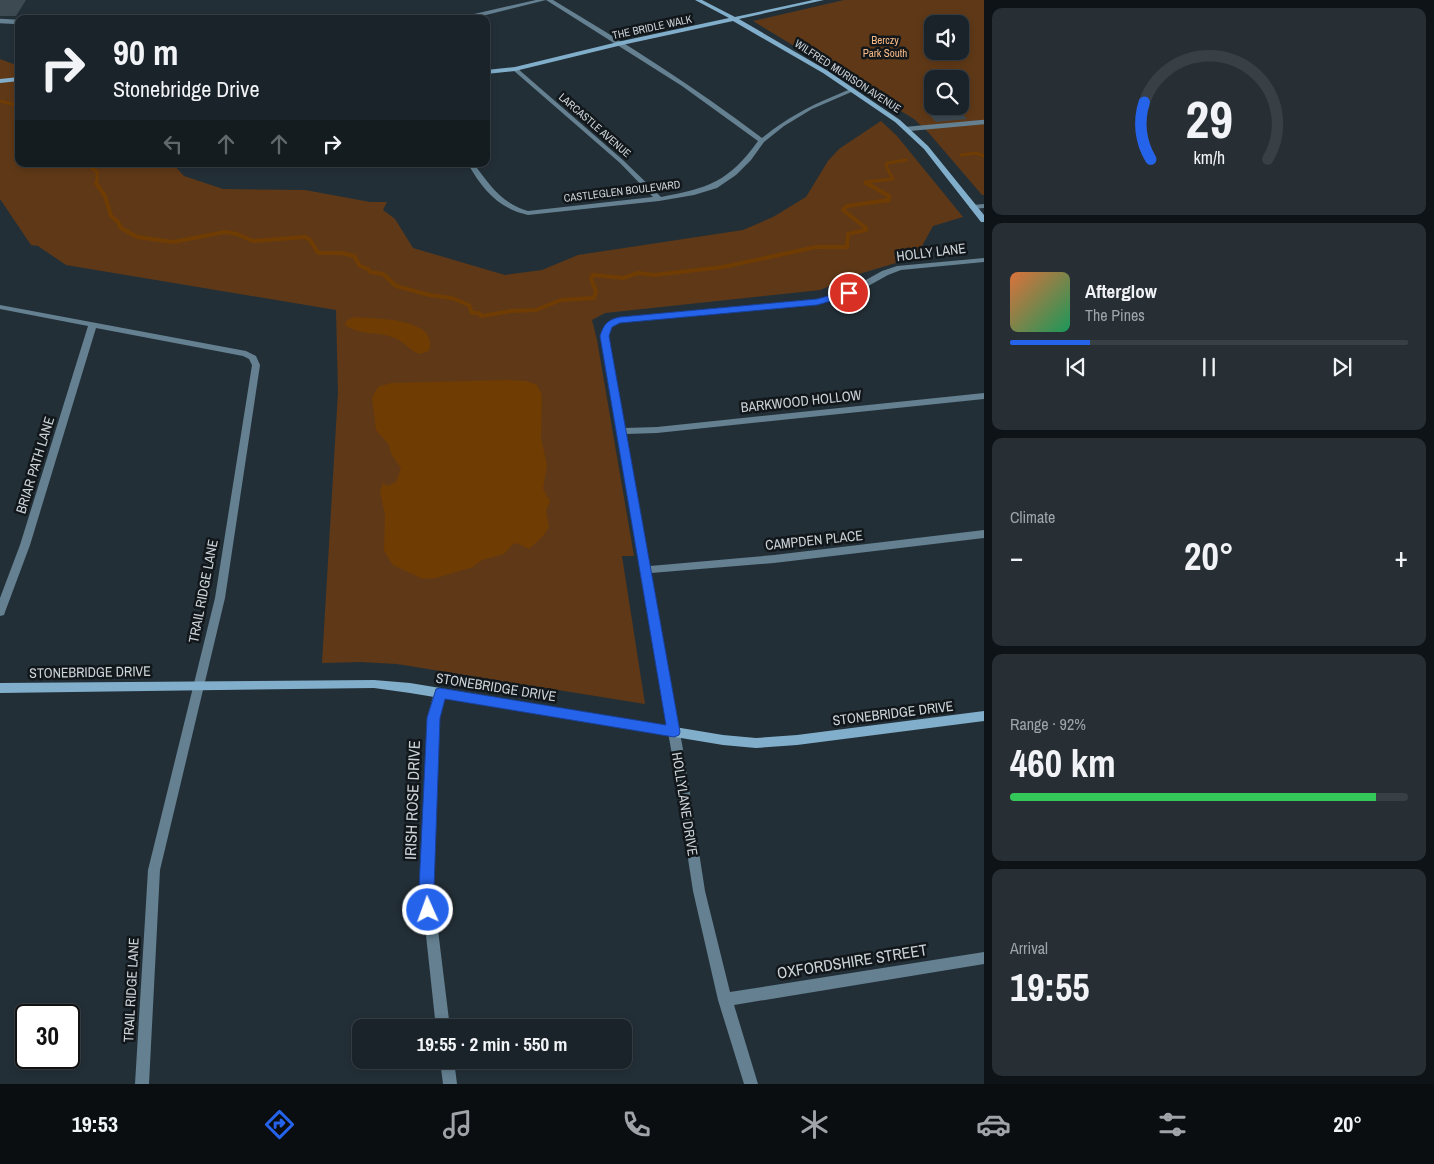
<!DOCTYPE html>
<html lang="en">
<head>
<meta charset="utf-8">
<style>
  body { margin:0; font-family:"Archivo Narrow",sans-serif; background:#272f35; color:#f1f3f6; height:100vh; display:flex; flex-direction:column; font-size:19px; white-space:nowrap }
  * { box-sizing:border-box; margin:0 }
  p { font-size:16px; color:#9fa4a8 }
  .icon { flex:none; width:28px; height:28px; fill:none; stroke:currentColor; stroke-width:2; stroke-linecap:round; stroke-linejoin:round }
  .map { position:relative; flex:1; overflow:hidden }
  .panel { display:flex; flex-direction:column; gap:8px; padding:8px; background:#0e1317; width:450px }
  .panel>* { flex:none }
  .top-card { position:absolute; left:15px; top:15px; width:475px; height:152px; border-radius:10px; box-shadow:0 2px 8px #0003,0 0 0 1px #384046; background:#1a2329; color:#f1f3f6; overflow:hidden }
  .tools { position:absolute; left:924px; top:15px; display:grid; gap:10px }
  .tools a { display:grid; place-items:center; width:45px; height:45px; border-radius:10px; background:#1a2329; box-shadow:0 2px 8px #0003,0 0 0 1px #384046; font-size:25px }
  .speed { position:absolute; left:15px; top:1004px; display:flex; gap:10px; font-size:25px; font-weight:700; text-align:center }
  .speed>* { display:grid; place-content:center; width:65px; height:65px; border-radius:50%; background:#1a2329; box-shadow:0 2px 8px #0003,0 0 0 1px #384046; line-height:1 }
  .speed .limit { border:2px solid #111; border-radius:8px; background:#fff; color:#111 }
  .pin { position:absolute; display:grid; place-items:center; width:42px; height:42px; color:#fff; margin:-21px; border:2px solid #fff; border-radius:50%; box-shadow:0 1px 5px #0007 }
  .me { position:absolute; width:55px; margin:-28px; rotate:358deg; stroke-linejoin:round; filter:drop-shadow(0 0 4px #0008) }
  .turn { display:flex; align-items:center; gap:18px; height:105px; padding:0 15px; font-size:22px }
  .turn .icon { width:65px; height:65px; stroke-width:2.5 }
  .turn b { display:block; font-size:35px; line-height:42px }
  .lanes { display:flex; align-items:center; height:48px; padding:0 15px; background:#0003; justify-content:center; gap:25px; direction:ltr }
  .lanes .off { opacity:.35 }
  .big { font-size:38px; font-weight:800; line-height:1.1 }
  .panel .tile { flex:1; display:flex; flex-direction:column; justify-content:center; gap:8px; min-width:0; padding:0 18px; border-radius:10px; background:#272f35 }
  .panel .dial { align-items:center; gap:0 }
  .dial svg { height:130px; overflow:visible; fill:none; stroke:#384046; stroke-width:7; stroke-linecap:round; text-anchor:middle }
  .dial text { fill:#f1f3f6; stroke:none }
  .song { display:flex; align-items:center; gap:15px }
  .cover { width:60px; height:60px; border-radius:8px; background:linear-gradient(135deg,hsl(20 70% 55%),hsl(150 70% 35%)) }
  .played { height:5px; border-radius:2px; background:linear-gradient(90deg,#2563eb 20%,#384046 20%) }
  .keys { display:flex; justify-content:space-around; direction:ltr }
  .heat { display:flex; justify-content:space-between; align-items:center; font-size:28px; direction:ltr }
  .charge { height:8px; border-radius:4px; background:linear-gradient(90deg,#34c759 92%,#384046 0) }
  .trip { position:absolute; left:352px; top:1019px; width:280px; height:50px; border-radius:10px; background:#1a2329; box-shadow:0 2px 8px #0003,0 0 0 1px #384046; font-weight:800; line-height:50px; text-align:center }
  .tab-bar { display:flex; height:80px; justify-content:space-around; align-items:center; background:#0a0e10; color:#9fa4a8 }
  .tab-bar .icon { width:35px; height:35px }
  .tab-bar .on { color:#2563eb }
  .tab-bar b { font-size:22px; color:#f1f3f6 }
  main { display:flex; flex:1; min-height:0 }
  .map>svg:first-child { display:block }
</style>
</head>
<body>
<main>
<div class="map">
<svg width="984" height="1084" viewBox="0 0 984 1084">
  <rect width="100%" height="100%" fill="#232f37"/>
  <path fill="#5f3917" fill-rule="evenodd" d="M844 0H984V195H982L928 132 914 119 753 21ZM932 24H960V51H932ZM932 79H960V106H932Z
    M0 59 19 66V164H173L184 176 223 189 305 190 370 202H387L383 210 395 219 413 248 505 275 542 270 578 255 743 230 773 217 806 197 828 161 839 149 881 121 897 136 963 217 933 226 916 257 859 274 820 290 605 313 592 320 597 340 634 556H622L645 704 397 664 361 662 322 663 338 392 336 310 66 265 38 246 31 245 0 199Z"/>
  <path fill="#6f3c03" d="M354 317C374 319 440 317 429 351L419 354C411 351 405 343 397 339 378 330 363 337 345 325L346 321Z
    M507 380 526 381 537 385 542 395 541 438 547 465 543 489 550 501 546 511 549 527 544 535 529 549 517 543 512 545 504 554 482 560 473 567 436 578 423 579 393 565 384 551 385 515 380 491 383 483 387 486 396 482 401 468 391 454 389 445 376 430 372 398 378 387 391 383Z"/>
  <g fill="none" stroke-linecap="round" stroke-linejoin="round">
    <path stroke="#6f3c03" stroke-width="3" d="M0 101 19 106
      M961 155 976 153 984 156
      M87 164 97 172V184
      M868 184 865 182 893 179 886 166 887 163 906 160"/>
    <path stroke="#6f3c03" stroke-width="4" d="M96 183 105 196 111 216 118 222 121 228 137 237 173 242 225 232 237 234 253 241 305 237 310 240 318 253H342L354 256 360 266 368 269 370 272 383 274 396 286 429 295 452 298 469 305 472 313H479L481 316 511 311 536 310 561 300 594 298 596 291 591 279 593 275 623 278 638 273 654 275 723 267 816 247H847L848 234 866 230V228L843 210 847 206 889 200V196L866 183"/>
  </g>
  <path fill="#3d4a52" d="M0 0H26L16 16H0Z
    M956 107 967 119 936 122 925 110Z"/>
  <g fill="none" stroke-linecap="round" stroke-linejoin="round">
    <path stroke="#648091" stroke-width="4.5" d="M0 21 19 22
      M907 129 984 122"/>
    <path fill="#648091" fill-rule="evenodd" d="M536 0H546L474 18H440L443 16 474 14Z
      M546 0H553C625 43 695 87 762 138 792 114 816 103 851 89L856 90 812 109 784 126 764 142 751 160 736 175 717 188 694 195 659 201 528 215C498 208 483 190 468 164H474C489 184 502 204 528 211L653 197 620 163 513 70V68H517L624 161 661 197C708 188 729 182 758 141L682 86Z
      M984 204V208L973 209 969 207 973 205Z
      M984 258V262L901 270 888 275 852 295 817 304 620 322C613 325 610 329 608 336L625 428 657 427 984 393V399L657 433 626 434 650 566 774 555 984 530V538L774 563 651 573 684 755 705 891 730 992 984 952V964L734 1005 758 1084H744L718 1000 693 891 672 755 600 336C603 325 609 320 620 318L817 300 846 291 882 271 897 266Z
      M0 305 246 351 256 356 260 365 225 598 160 870 149 1084H135L148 870 215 598 252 365 249 359 243 356 96 328 30 545 5 612 4 615 0 616V598L20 545 88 326 0 309Z
      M440 688 444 690 446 693 439 718 433 889 450 1028H436L421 889 427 718 434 693 436 690Z
      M440 1060H454L457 1084H443Z"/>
    <path fill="#81aecb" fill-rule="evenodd" d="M695 0H702L735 17 813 0H824L739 19 828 71 900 120 928 146 984 215V222H981L924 149 895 122 823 73 733 21 622 45 515 71 486 74V70L515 67 622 41 729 18Z
      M19 77V81L0 83V79Z
      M374 680 410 683 723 735 756 738 797 735 984 711V721L797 745 756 748 723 745 410 693 374 688 0 693V683Z"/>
  </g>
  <path fill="#2563eb" stroke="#184099" d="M849 290 853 293 852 295 817 305 620 323 612 327 609 336 680 732 679 735 674 737 445 699 440 718 434 889 435 910 433 914 428 916 423 914 420 910 419 889 427 718 436 689 440 688 666 725 600 336C604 324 607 320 620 317L817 299Z"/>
  <g text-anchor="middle" stroke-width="5" stroke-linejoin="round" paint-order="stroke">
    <g font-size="11" fill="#cbd2d8" stroke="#11171a">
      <text transform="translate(652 27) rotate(-12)" y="4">THE BRIDLE WALK</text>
      <text transform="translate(848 76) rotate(33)" y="4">WILFRED MURISON AVENUE</text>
      <text transform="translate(595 125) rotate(41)" y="4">LARCASTLE AVENUE</text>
      <text transform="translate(622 191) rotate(-7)" y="4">CASTLEGLEN BOULEVARD</text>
    </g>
    <g font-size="11" fill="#f9ba86" stroke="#11171a">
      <text x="885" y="44">Berczy<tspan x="885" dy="13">Park South</tspan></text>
    </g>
    <g font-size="14" fill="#cbd2d8" stroke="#11171a">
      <text transform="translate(931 252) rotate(-7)" y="5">HOLLY LANE</text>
      <text transform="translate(801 401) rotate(-6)" y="5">BARKWOOD HOLLOW</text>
      <text transform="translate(35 465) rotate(-73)" y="5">BRIAR PATH LANE</text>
      <text transform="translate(814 540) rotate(-6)" y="5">CAMPDEN PLACE</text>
      <text transform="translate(203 591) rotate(-79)" y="5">TRAIL RIDGE LANE</text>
      <text transform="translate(90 672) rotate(-1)" y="5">STONEBRIDGE DRIVE</text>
      <text transform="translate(496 687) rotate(9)" y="5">STONEBRIDGE DRIVE</text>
      <text transform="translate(893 713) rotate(-7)" y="5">STONEBRIDGE DRIVE</text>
      <text transform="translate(685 804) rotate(81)" y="5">HOLLYLANE DRIVE</text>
      <text transform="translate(131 990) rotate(-87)" y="5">TRAIL RIDGE LANE</text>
    </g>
    <g font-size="16" fill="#cbd2d8" stroke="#11171a">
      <text transform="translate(412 800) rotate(-88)" y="6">IRISH ROSE DRIVE</text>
      <text transform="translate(852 961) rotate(-9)" y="6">OXFORDSHIRE STREET</text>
    </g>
  </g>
</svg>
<div class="tools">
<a><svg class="icon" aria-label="sound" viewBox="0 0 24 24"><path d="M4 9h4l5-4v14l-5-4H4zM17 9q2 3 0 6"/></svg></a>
<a><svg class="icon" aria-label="search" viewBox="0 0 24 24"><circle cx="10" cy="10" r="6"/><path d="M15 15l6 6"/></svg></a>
</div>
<div class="speed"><div class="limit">30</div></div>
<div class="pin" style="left:849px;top:293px;background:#d93025"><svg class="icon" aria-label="arrive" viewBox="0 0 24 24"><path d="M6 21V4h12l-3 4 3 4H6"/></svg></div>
<svg class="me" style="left:428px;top:910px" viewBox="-20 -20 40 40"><circle r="17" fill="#2563eb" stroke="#fff" stroke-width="3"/><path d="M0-11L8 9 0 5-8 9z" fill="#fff"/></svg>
<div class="trip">19:55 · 2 min · 550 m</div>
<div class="top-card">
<div class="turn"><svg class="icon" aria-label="right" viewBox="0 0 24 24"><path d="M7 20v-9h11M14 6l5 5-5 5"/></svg><div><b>90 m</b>Stonebridge Drive</div></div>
<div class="lanes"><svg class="icon off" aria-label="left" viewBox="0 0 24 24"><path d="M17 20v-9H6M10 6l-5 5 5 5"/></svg><svg class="icon off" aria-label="ahead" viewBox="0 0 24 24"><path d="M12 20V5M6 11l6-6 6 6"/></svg><svg class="icon off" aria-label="ahead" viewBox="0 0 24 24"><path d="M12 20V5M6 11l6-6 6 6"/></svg><svg class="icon" aria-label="right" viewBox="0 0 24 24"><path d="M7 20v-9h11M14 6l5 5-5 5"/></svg></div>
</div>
</div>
<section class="panel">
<div class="tile dial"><svg viewBox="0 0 100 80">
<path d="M14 69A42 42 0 1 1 86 69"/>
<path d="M14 69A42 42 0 0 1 10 34" stroke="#2563eb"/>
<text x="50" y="56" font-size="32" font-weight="700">29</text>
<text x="50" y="72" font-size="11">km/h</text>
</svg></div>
<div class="tile">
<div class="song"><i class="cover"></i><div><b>Afterglow</b><p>The Pines</p></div></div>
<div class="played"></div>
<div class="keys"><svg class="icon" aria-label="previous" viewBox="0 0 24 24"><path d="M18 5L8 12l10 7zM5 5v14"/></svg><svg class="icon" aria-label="pause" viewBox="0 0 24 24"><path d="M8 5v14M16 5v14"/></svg><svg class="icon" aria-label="next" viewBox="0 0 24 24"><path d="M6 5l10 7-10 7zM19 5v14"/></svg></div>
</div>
<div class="tile"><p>Climate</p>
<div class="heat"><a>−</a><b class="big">20°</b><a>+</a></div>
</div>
<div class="tile"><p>Range · 92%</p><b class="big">460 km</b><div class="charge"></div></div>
<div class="tile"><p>Arrival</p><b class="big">19:55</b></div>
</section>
</main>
<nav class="tab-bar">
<b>19:53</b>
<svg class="icon on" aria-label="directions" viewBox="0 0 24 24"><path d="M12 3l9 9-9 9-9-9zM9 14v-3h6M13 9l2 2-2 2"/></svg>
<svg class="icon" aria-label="music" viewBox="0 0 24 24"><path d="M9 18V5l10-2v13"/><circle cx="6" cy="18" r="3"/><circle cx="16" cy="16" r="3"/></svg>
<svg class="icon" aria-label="phone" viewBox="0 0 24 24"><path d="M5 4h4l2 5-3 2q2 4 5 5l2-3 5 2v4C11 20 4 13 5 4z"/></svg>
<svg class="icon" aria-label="climate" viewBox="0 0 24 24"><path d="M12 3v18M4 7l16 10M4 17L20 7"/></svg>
<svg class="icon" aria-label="car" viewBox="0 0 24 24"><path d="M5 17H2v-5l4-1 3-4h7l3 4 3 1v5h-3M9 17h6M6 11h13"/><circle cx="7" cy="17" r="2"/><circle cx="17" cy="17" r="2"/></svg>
<svg class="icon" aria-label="filters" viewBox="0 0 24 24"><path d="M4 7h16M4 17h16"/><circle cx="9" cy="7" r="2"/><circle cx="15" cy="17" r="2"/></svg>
<b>20°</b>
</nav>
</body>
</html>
